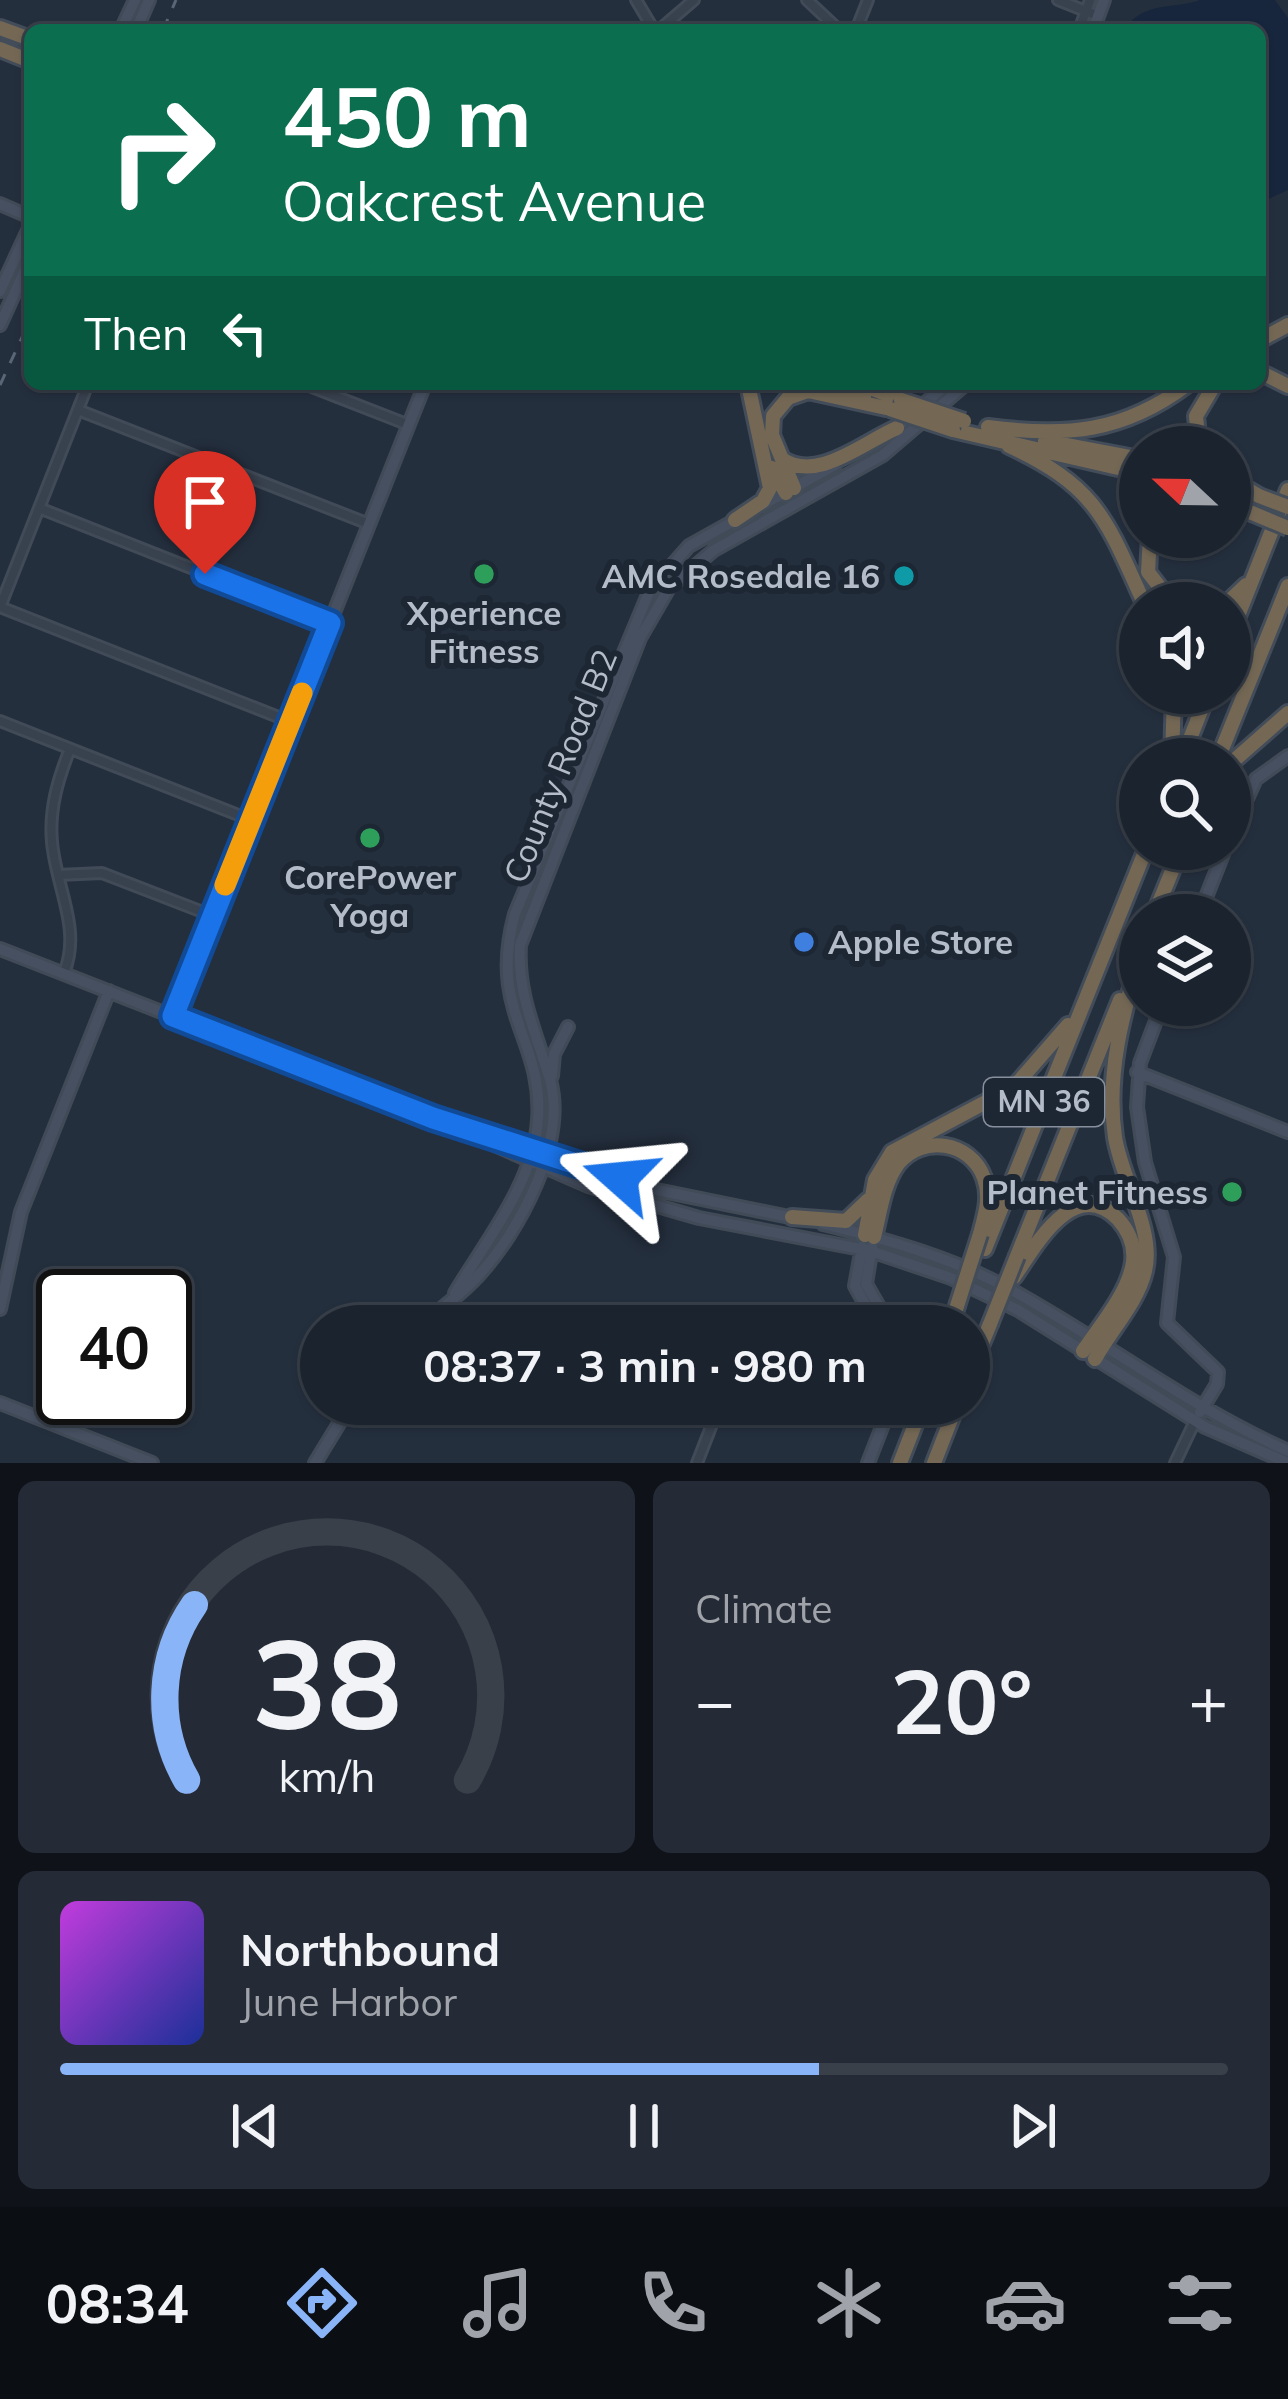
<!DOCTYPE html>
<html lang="en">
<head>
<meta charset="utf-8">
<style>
  body { margin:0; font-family:Mulish,sans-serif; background:#242b36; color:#f1f3f6; height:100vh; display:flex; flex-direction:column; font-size:45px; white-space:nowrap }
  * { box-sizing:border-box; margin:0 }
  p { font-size:39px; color:#a0a4aa }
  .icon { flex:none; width:66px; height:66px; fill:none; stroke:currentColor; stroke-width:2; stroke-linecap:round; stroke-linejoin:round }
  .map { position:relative; height:1463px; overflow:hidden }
  .drawer { display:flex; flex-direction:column; gap:18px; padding:18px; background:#0f1319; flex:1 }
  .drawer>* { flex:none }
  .top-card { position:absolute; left:24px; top:24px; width:1242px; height:366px; border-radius:18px; box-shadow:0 3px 9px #0004,0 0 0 3px #39404a; background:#0b6e4f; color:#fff; overflow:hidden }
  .needle { width:78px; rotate:292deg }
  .fabs { position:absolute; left:1119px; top:426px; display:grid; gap:24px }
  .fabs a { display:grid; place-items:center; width:132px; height:132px; border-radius:50%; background:#1b232e; box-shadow:0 3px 9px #0004,0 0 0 3px #39404a; font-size:60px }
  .speed { position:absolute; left:36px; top:1269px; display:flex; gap:24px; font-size:60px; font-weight:700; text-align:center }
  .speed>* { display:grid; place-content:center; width:156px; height:156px; border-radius:50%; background:#1b232e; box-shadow:0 3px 9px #0004,0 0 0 3px #39404a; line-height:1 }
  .speed .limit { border:6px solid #111; border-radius:18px; background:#fff; color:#111 }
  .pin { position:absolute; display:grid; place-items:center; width:102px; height:102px; color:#fff; margin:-123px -51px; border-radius:50% 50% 50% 0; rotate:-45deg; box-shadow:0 0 12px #0007 }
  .pin .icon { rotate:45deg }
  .me { position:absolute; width:132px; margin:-66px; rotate:288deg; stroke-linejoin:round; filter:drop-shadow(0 0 9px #0008) }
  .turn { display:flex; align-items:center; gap:42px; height:252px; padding:0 60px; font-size:54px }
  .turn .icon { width:156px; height:156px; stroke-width:2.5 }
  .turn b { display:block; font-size:84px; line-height:102px }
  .then { display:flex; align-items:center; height:114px; padding:0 60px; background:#0003; gap:24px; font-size:45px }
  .big { font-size:90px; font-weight:700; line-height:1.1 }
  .drawer .card { flex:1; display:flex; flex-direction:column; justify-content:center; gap:18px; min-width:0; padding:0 42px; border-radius:18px; background:#242b36 }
  .drawer .dial { align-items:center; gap:0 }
  .dial svg { height:312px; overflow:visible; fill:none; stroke:#39404a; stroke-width:7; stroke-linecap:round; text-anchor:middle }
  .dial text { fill:#f1f3f6; stroke:none }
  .song { display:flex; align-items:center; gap:36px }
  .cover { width:144px; height:144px; border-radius:18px; background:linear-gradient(135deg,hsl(290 70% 55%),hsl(230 70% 35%)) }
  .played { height:12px; border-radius:6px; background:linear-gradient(90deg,#8ab4f8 65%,#39404a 65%) }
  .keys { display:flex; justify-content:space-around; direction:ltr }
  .heat { display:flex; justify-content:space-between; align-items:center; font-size:66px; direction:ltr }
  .drawer .tiles { flex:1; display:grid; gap:18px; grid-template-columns:1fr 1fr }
  .card:last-child { grid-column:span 2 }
  .trip { position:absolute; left:300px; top:1305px; width:690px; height:120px; border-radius:60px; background:#1b232e; box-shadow:0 3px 9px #0004,0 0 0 3px #39404a; font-weight:700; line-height:120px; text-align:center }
  .tabs { display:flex; height:192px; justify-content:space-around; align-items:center; background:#0b0e12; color:#a0a4aa }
  .tabs .icon { width:84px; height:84px }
  .tabs .active { color:#8ab4f8 }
  .tabs b { font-size:54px; color:#f1f3f6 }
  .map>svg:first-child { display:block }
</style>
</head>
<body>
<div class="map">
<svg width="1288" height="1463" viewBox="0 0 1288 1463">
  <rect width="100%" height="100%" fill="#242f3e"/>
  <path fill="#17263c" d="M1200 0H1275L1288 18V190L1260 203V30H1123C1146 0 1171 10 1200 0Z"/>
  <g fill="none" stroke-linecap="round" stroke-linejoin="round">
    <defs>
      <path id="street" d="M636 0 654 30
        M807 0 839 30
        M1058 0 1098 16
        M659 30 694 0
        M856 30 868 0
        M1079 30 1090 0
        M88 384 0 607 291 722
        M304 384 409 425
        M78 410 369 524
        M39 508 330 623
        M0 721 251 820
        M58 875 102 873 213 916
        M64 973C82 929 56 888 52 842 49 809 58 779 70 749
        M697 1463 720 1404
        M1175 1463 1195 1421"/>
      <path id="secondary" d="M121 30 135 0
        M136 30 149 0
        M1093 30 1104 0
        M0 204 30 217
        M0 291 30 226
        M0 325 30 259
        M893 431 947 384
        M762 505 835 465
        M1230 836 1256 779 1288 756
        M1199 915 1225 849
        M0 949 433 1118 588 1186 699 1218 871 1251 951 1278 1018 1310 1205 1427 1288 1463
        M1162 1005 1140 1063 1137 1107 1145 1162 1174 1257 1167 1323 1218 1372 1217 1384 1200 1412
        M173 1017 425 384
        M1137 1072 1288 1132
        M552 1076 554 1054 568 1027
        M442 1119 657 1190 799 1219
        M823 1224C889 1240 956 1259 1015 1292 1107 1343 1191 1408 1288 1451
        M862 1247 855 1286 877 1326
        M872 1247 866 1284 890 1326
        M455 1293C486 1241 534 1183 538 1120 544 1039 488 1013 515 914L650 590 689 546 741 517
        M0 1309 21 1212 109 991
        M422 1326C440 1308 461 1295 477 1277 519 1232 567 1143 550 1080 536 1032 517 995 520 945L640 638 669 588 714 550 883 455 966 384
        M0 1403 152 1463
        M315 1463 351 1404
        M868 1463 891 1404"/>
      <path id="highway" d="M0 28 30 39
        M0 49 30 61
        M1260 340 1288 325
        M1260 372 1288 386
        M834 384 864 397
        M860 384 901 400
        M988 427C1066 437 1123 433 1188 384
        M953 430 1140 473
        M1045 441 1140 459
        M1009 446C1097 487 1106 519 1144 603
        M1199 447 1196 416 1215 384
        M782 459C817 483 862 443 897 428
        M772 468 786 493
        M1230 479 1259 496
        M794 488 772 435 773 416 788 398 808 391 886 408
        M1230 504 1252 513
        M735 520 763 501 770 488 748 384
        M1150 537 1148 572 1172 603
        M1227 603 1246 585
        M1230 636 1288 490
        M1172 759 1174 693
        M1182 759 1208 693
        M1218 759 1288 586
        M1230 764 1288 713
        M1154 915 1181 849
        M792 1217 846 1221 868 1200
        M865 1235 875 1180 892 1152 1014 1087 1068 1025
        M874 1237C880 1214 883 1184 898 1164 922 1134 971 1141 984 1178 991 1197 985 1215 980 1234
        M985 1249 1146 849
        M1017 1256 1120 1000
        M1014 1277C1035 1247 1073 1175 1118 1219 1129 1231 1135 1245 1133 1262 1129 1292 1100 1326 1083 1351
        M951 1326 957 1306
        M1095 1359C1110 1331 1138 1302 1145 1271 1155 1230 1121 1178 1115 1137 1106 1075 1122 1016 1140 956
        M969 1375 990 1324
        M900 1463 923 1404
        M934 1463 957 1404"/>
    </defs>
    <use href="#street" stroke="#414a57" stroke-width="14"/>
    <use href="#secondary" stroke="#414a57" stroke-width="16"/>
    <use href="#highway" stroke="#434c59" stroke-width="20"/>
    <use href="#street" stroke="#38414e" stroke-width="8"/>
    <use href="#secondary" stroke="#465061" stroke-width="10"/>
    <use href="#highway" stroke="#746855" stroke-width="14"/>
    <path stroke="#5a6575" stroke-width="3" stroke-dasharray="12 12" stroke-linecap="butt" d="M163 30 176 0
      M0 385 30 320"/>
    <defs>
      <path id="highway-bridge" d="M901 400 964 421
        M890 409 953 430
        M1259 496 1288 507
        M1252 513 1288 528
        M957 1306 980 1234
        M990 1324 1017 1256"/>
    </defs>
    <use href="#highway-bridge" stroke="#434c59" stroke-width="20" stroke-linecap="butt"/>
    <use href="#highway-bridge" stroke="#746855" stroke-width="14"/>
  </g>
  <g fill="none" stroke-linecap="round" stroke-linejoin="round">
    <defs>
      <path id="route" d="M205 574 330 623 173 1016 433 1118 620 1178"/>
    </defs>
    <use href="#route" stroke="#114b97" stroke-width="30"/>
    <use href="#route" stroke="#1a73e8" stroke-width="21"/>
    <path stroke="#f59e0b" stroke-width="21" d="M225 885 302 693"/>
  </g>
  <g fill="#2e9e5b" stroke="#1d2633" stroke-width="4.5">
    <circle cx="484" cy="574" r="12"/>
    <circle cx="370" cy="838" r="12"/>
    <circle cx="1232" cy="1192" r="12"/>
  </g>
  <circle fill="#0f9aa8" stroke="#1d2633" stroke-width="4.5" cx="904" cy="576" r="12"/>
  <circle fill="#3f7fe0" stroke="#1d2633" stroke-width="4.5" cx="804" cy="942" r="12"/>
  <g text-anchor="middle" stroke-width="12" stroke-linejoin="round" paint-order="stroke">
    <rect fill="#1d2633" stroke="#878f9c" stroke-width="3" x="984" y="1078" width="120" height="48" rx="9"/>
    <g font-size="30" font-weight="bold" fill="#b4bcc9">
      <text x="1044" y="1112">MN 36</text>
    </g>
    <g font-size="33" font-weight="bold" fill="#b4bcc9" stroke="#1d2633" text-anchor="end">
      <text x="880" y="588">AMC Rosedale 16</text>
      <text x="484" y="625" text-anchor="middle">Xperience<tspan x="484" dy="38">Fitness</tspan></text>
      <text x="370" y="889" text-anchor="middle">CorePower<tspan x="370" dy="38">Yoga</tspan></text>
      <text x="828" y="954" text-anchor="start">Apple Store</text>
      <text x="1208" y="1204">Planet Fitness</text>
    </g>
    <g font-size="33" fill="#b4bcc9" stroke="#1d2633">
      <text transform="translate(560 766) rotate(-68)" y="12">County Road B2</text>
    </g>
  </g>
</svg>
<div class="fabs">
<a><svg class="needle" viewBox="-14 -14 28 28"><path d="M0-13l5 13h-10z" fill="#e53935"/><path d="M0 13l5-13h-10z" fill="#a0a4aa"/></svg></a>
<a><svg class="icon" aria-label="sound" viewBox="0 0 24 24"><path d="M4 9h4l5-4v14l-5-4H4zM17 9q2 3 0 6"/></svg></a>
<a><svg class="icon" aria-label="search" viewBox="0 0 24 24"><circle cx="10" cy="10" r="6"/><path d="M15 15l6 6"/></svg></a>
<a><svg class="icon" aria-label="layers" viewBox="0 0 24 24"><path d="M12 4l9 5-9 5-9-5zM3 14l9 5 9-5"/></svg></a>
</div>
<div class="speed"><div class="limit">40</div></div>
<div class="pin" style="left:205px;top:574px;background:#d93025"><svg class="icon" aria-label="arrive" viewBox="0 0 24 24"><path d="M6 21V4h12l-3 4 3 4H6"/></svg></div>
<svg class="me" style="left:620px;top:1178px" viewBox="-20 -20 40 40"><path d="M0-17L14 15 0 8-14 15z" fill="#1a73e8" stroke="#fff" stroke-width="4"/></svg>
<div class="trip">08:37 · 3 min · 980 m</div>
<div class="top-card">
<div class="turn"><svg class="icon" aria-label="right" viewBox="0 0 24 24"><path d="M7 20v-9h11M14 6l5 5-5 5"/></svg><div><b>450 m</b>Oakcrest Avenue</div></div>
<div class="then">Then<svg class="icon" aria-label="left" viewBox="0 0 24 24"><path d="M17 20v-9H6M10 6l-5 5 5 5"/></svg></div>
</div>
</div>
<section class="drawer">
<div class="tiles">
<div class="card dial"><svg viewBox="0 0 100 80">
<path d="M14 69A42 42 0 1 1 86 69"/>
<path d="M14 69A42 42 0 0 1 16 24" stroke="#8ab4f8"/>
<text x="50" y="56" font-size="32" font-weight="700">38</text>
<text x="50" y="72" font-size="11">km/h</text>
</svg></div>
<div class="card"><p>Climate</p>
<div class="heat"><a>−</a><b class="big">20°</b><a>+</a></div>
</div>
<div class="card">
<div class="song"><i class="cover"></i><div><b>Northbound</b><p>June Harbor</p></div></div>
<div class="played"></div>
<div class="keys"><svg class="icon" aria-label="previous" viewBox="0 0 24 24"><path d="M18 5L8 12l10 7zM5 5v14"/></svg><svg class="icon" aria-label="pause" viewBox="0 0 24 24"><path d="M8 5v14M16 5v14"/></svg><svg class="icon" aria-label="next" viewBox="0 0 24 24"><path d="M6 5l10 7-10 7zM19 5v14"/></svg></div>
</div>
</div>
</section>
<nav class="tabs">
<b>08:34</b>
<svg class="icon active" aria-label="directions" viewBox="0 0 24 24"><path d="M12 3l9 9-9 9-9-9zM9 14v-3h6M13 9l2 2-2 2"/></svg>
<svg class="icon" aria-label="music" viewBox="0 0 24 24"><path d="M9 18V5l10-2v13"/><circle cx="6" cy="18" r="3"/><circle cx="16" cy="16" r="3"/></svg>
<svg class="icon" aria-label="phone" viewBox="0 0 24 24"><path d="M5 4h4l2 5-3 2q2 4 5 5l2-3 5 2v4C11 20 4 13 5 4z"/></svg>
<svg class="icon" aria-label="climate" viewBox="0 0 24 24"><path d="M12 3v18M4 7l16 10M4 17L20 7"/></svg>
<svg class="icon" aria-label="car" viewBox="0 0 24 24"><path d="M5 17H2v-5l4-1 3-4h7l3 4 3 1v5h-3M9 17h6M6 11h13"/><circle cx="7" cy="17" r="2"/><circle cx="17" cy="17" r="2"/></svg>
<svg class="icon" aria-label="filters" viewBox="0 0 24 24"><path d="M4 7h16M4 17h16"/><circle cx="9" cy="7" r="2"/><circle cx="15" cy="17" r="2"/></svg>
</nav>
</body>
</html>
